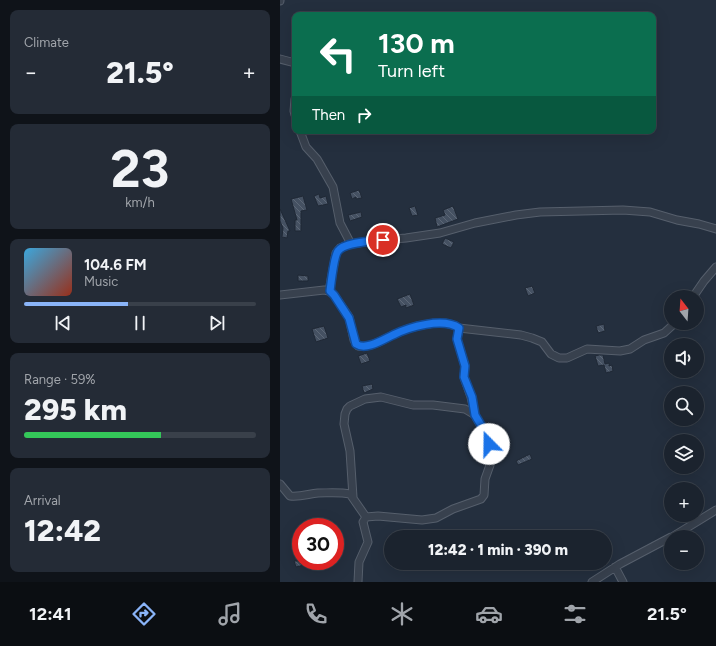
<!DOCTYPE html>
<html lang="en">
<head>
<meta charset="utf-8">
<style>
  body { margin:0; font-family:Figtree,sans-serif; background:#242b36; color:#f1f3f6; height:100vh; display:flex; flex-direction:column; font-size:15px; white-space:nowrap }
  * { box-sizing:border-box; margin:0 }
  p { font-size:13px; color:#a0a4aa }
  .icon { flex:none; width:22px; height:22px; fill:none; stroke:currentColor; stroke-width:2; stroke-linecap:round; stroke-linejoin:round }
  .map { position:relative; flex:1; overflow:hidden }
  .details { display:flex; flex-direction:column; gap:10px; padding:10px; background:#0f1319; width:280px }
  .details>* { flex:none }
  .hud { position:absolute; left:12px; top:12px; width:364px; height:122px; border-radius:8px; box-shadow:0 4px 16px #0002,0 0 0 1px #39404a; background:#0b6e4f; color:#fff; overflow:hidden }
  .needle { width:26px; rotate:343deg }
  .controls { position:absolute; left:384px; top:290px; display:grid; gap:8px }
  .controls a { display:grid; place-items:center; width:40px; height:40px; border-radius:50%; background:#1b232e; box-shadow:0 4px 16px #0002,0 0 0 1px #39404a; font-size:20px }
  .speed { position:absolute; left:12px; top:518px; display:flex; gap:8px; font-size:20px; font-weight:700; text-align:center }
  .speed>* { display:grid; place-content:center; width:52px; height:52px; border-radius:50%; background:#1b232e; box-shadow:0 4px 16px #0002,0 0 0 1px #39404a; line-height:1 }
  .speed .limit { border:6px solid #d22; background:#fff; color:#111 }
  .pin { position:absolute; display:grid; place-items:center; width:34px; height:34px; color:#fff; margin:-17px; border:2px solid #fff; border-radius:50%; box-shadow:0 1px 4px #0007 }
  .me { position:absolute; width:44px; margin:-22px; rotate:338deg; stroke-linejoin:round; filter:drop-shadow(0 0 3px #0008) }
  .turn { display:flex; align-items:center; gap:14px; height:84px; padding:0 20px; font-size:18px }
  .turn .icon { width:52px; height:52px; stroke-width:2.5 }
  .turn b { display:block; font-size:28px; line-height:34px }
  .then { display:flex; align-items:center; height:38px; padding:0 20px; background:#0003; gap:8px; font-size:15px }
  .big { font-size:30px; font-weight:800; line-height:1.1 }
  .details .tile { flex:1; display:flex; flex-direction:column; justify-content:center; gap:6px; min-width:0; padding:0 14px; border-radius:8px; background:#242b36 }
  .details .dial { align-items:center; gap:0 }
  .dial b { font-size:52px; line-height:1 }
  .song { display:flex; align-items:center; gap:12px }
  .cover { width:48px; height:48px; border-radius:6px; background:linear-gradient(135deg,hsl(200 70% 55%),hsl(10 70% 35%)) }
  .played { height:4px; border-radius:2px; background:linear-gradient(90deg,#8ab4f8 45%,#39404a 45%) }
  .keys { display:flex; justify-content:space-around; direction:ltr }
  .heat { display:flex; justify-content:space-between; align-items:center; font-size:22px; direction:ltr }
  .charge { height:6px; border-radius:3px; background:linear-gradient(90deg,#34c759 59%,#39404a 0) }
  .trip { position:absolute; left:104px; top:530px; width:228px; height:40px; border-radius:20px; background:#1b232e; box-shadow:0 4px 16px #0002,0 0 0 1px #39404a; font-weight:800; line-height:40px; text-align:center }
  .tab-bar { display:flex; height:64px; justify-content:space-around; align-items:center; background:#0b0e12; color:#a0a4aa }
  .tab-bar .icon { width:28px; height:28px }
  .tab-bar .active { color:#8ab4f8 }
  .tab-bar b { font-size:18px; color:#f1f3f6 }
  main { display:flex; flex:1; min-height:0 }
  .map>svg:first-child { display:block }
</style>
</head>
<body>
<main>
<section class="details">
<div class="tile"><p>Climate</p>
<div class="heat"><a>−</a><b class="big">21.5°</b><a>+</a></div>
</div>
<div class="tile dial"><b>23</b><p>km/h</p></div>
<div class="tile">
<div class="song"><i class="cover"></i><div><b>104.6 FM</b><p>Music</p></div></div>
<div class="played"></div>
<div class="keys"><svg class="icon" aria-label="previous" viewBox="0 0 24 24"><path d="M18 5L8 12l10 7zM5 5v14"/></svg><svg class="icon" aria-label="pause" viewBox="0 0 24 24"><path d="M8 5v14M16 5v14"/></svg><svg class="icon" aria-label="next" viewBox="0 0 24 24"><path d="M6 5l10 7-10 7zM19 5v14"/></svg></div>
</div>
<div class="tile"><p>Range · 59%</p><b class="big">295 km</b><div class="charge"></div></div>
<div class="tile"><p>Arrival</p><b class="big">12:42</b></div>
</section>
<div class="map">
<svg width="436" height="582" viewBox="0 0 436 582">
  <defs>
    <pattern id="building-back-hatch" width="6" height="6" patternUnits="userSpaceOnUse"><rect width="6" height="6" fill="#455162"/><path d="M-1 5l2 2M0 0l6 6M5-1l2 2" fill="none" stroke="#5d6877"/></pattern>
  </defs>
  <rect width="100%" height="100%" fill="#242f3e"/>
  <path fill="url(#building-back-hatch)" stroke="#1f2835" d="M79 190 82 198 76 199V197L72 199 70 193Z
    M39 194 40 198 46 196 48 204 38 206 34 196Z
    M23 196 27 210 21 211V231H15V220H17L11 199Z
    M135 206 138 215 132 216 129 208Z
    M173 206 178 219 157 227 155 218 165 215 163 210Z
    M0 209 10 231H8L7 238 2 237 3 228 0 221Z
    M81 212 82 217 70 221 68 215Z
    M165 238 174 242 171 248 162 244Z
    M18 275 28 276V281H18Z
    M252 286 255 293 248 296 245 288Z
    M130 294 134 305 126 308V305L121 307 117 299Z
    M324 324 325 331 318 333 316 326Z
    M44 326 48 338 36 342 32 329Z
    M87 353 90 361 81 364 78 356Z
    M319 355H323L325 364 329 363V366L332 365 333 371 326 373 324 365 318 366 315 356Z
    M92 384 93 389 84 393 82 386Z
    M250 454 252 459 238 465 236 461Z
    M14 561H32V563L16 567Z"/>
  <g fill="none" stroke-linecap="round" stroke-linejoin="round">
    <defs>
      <path id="minor" d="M0 1V0
        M0 59 15 63
        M15 99 14 111 15 115
        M20 131 26 147 37 159 53 187 60 223 71 244
        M49 291 56 253 60 248 71 244 91 241 126 238 160 233 195 223 236 215 260 212 343 210 370 212 397 220 419 224 436 229
        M0 295 44 290 49 291 54 295 69 317 74 340 78 346C91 348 102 340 113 335 129 327 163 317 179 328L177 339 185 366 184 377 191 397 195 415 207 437 211 452 210 465 205 479 204 495 201 499 173 509 156 518 142 520 98 516 86 517 83 522 88 542 79 562 78 582
        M413 297 424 281 436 267
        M179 328 241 335 252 338 262 342 271 354 279 358H287L307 349 340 351 350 349 364 340 384 333 395 323
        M0 484 10 496C21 497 28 494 38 493 49 493 60 492 70 494L86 517
        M73 497 70 451 64 424 65 414 67 409 70 406 85 399 101 397 133 405H153L185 409 195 415
        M392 537 436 510
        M335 567 343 582
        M312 582 340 564 391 537"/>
    </defs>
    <use href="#minor" stroke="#565f6c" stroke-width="9"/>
    <use href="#minor" stroke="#38414e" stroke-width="7"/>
  </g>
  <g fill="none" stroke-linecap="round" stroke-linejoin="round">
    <defs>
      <path id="route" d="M103 240C93 241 64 242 58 251 54 256 51 283 50 291L54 295 69 318 76 344C86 351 104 339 113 335 129 327 163 317 179 328L177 339 185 366 184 377 192 397 195 415 208 437 209 444"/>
    </defs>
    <use href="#route" stroke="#114b97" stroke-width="10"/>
    <use href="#route" stroke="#1a73e8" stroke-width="7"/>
  </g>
</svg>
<div class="controls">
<a><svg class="needle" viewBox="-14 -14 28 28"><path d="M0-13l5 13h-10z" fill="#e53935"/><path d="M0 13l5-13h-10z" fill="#a0a4aa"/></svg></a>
<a><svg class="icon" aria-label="sound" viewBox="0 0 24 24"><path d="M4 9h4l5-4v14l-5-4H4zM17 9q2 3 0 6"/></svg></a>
<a><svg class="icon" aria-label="search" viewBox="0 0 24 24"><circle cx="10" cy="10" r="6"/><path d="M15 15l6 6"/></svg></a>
<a><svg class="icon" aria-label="layers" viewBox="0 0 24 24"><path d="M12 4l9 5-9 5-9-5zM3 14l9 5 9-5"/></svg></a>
<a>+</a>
<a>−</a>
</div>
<div class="speed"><div class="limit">30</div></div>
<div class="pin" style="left:103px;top:240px;background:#d93025"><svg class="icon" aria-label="arrive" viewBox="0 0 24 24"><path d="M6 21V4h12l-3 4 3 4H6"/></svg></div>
<svg class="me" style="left:209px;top:444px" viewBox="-20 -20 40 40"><circle r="19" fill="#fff"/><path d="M0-13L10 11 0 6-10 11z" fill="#1a73e8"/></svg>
<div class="trip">12:42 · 1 min · 390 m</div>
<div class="hud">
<div class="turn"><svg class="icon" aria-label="left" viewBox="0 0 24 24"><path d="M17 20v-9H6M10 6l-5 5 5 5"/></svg><div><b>130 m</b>Turn left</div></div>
<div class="then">Then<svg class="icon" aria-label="right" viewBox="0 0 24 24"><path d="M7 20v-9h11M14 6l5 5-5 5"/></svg></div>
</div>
</div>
</main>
<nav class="tab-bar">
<b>12:41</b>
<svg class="icon active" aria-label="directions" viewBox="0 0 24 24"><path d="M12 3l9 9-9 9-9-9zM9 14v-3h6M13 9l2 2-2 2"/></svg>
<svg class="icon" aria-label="music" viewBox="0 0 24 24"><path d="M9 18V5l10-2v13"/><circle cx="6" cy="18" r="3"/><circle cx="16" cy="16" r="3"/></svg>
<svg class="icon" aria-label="phone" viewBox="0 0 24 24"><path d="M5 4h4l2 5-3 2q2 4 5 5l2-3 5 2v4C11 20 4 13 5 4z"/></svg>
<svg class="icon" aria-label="climate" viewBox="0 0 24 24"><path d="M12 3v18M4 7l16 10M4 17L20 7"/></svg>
<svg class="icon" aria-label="car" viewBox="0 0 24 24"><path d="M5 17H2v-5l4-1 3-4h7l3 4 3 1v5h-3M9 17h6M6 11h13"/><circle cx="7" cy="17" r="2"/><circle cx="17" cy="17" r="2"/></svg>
<svg class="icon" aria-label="filters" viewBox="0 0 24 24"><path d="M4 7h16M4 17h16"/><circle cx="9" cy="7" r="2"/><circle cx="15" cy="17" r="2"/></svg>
<b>21.5°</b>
</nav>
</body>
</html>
